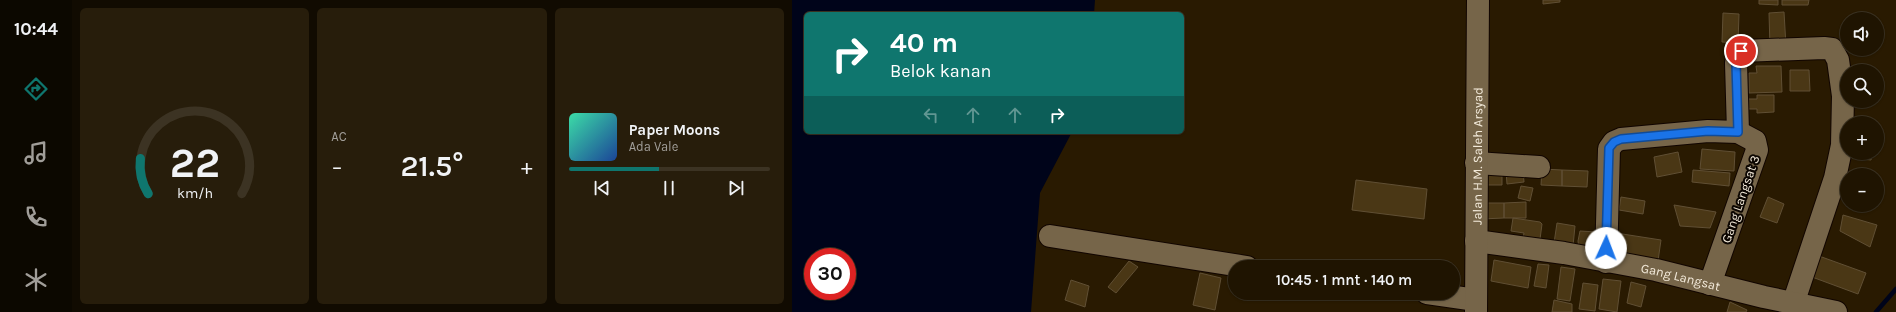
<!DOCTYPE html>
<html lang="id">
<head>
<meta charset="utf-8">
<style>
  body { margin:0; font-family:Karla,sans-serif; background:#271d0b; color:#f1f3f6; height:100vh; display:flex; flex-direction:column; font-size:15px; white-space:nowrap }
  * { box-sizing:border-box; margin:0 }
  p { font-size:13px; color:#a19e99 }
  .icon { flex:none; width:22px; height:22px; fill:none; stroke:currentColor; stroke-width:2; stroke-linecap:round; stroke-linejoin:round }
  .map { position:relative; flex:1; overflow:hidden }
  .drawer { display:flex; flex-direction:column; gap:8px; padding:8px; background:#110b01; width:720px }
  .drawer>* { flex:none }
  .hud { position:absolute; left:12px; top:12px; width:380px; height:122px; border-radius:6px; box-shadow:0 1px 3px #0004,0 0 0 1px #3c3323; background:#0f766e; color:#fff; overflow:hidden }
  .buttons { position:absolute; left:1048px; top:12px; display:grid; gap:8px }
  .buttons a { display:grid; place-items:center; width:44px; height:44px; border-radius:50%; background:#1f1401; box-shadow:0 1px 3px #0004,0 0 0 1px #3c3323; font-size:20px }
  .speed { position:absolute; left:12px; top:248px; display:flex; gap:8px; font-size:20px; font-weight:700; text-align:center }
  .speed>* { display:grid; place-content:center; width:52px; height:52px; border-radius:50%; background:#1f1401; box-shadow:0 1px 3px #0004,0 0 0 1px #3c3323; line-height:1 }
  .speed .limit { border:6px solid #d22; background:#fff; color:#111 }
  .pin { position:absolute; display:grid; place-items:center; width:34px; height:34px; color:#fff; margin:-17px; border:2px solid #fff; border-radius:50%; box-shadow:0 1px 4px #0007 }
  .me { position:absolute; width:44px; margin:-22px; rotate:2deg; stroke-linejoin:round; filter:drop-shadow(0 0 3px #0008) }
  .turn { display:flex; align-items:center; gap:14px; height:84px; padding:0 20px; font-size:18px }
  .turn .icon { width:52px; height:52px; stroke-width:2.5 }
  .turn b { display:block; font-size:28px; line-height:34px }
  .lanes { display:flex; align-items:center; height:38px; padding:0 20px; background:#0003; justify-content:center; gap:20px; direction:ltr }
  .lanes .off { opacity:.35 }
  .big { font-size:30px; font-weight:600; line-height:1.1 }
  .drawer .card { flex:1; display:flex; flex-direction:column; justify-content:center; gap:6px; min-width:0; padding:0 14px; border-radius:6px; background:#271d0b }
  .drawer .dial { align-items:center; gap:0 }
  .dial svg { height:104px; overflow:visible; fill:none; stroke:#3c3323; stroke-width:7; stroke-linecap:round; text-anchor:middle }
  .dial text { fill:#f1f3f6; stroke:none }
  .song { display:flex; align-items:center; gap:12px }
  .cover { width:48px; height:48px; border-radius:6px; background:linear-gradient(135deg,hsl(160 70% 55%),hsl(220 70% 35%)) }
  .played { height:4px; border-radius:2px; background:linear-gradient(90deg,#0f766e 45%,#3c3323 45%) }
  .keys { display:flex; justify-content:space-around; direction:ltr }
  .heat { display:flex; justify-content:space-between; align-items:center; font-size:22px; direction:ltr }
  .drawer .tiles { flex:1; display:grid; gap:8px; grid-template-columns:repeat(3,1fr) }
  .trip { position:absolute; left:436px; top:260px; width:232px; height:40px; border-radius:20px; background:#1f1401; box-shadow:0 1px 3px #0004,0 0 0 1px #3c3323; font-weight:600; line-height:40px; text-align:center }
  main { display:flex; flex:1; min-height:0 }
  .dock { display:flex; flex-direction:column; width:72px; justify-content:space-around; align-items:center; background:#0c0800; color:#a19e99 }
  .dock .icon { width:28px; height:28px }
  .dock .active { color:#0f766e }
  .dock b { font-size:18px; color:#f1f3f6 }
  .map>svg:first-child { display:block }
</style>
</head>
<body>
<main>
<nav class="dock">
<b>10:44</b>
<svg class="icon active" aria-label="directions" viewBox="0 0 24 24"><path d="M12 3l9 9-9 9-9-9zM9 14v-3h6M13 9l2 2-2 2"/></svg>
<svg class="icon" aria-label="music" viewBox="0 0 24 24"><path d="M9 18V5l10-2v13"/><circle cx="6" cy="18" r="3"/><circle cx="16" cy="16" r="3"/></svg>
<svg class="icon" aria-label="phone" viewBox="0 0 24 24"><path d="M5 4h4l2 5-3 2q2 4 5 5l2-3 5 2v4C11 20 4 13 5 4z"/></svg>
<svg class="icon" aria-label="climate" viewBox="0 0 24 24"><path d="M12 3v18M4 7l16 10M4 17L20 7"/></svg>
</nav>
<section class="drawer">
<div class="tiles">
<div class="card dial"><svg viewBox="0 0 100 80">
<path d="M14 69A42 42 0 1 1 86 69"/>
<path d="M14 69A42 42 0 0 1 8 42" stroke="#0f766e"/>
<text x="50" y="56" font-size="32" font-weight="700">22</text>
<text x="50" y="72" font-size="11">km/h</text>
</svg></div>
<div class="card"><p>AC</p>
<div class="heat"><a>−</a><b class="big">21.5°</b><a>+</a></div>
</div>
<div class="card">
<div class="song"><i class="cover"></i><div><b>Paper Moons</b><p>Ada Vale</p></div></div>
<div class="played"></div>
<div class="keys"><svg class="icon" aria-label="previous" viewBox="0 0 24 24"><path d="M18 5L8 12l10 7zM5 5v14"/></svg><svg class="icon" aria-label="pause" viewBox="0 0 24 24"><path d="M8 5v14M16 5v14"/></svg><svg class="icon" aria-label="next" viewBox="0 0 24 24"><path d="M6 5l10 7-10 7zM19 5v14"/></svg></div>
</div>
</div>
</section>
<div class="map">
<svg width="1104" height="312" viewBox="0 0 1104 312">
  <rect width="100%" height="100%" fill="#291a01"/>
  <path fill="#00041a" fill-rule="evenodd" d="M0 0H303L302 14H14V132H280L248 193 239 312H0ZM21 257H55V291H21Z"/>
  <g fill="none" stroke-linecap="round" stroke-linejoin="round">
    <path stroke="#00041a" stroke-width="4.5" d="M1084 312 1104 289"/>
  </g>
  <path fill="#4a3715" stroke="#604f34" d="M751 0H768V2L751 4Z
    M967 0H986V5L967 4Z
    M990 0H1017L1016 5H990Z
    M992 12 994 46 978 47 977 13Z
    M931 13 947 14 946 43 930 42Z
    M964 66H989L990 92 957 93V73H965Z
    M998 70H1017L1018 91H998Z
    M965 95H982V112L965 113V109H955V99H965Z
    M910 149 943 152 942 171 908 169Z
    M886 152 890 172 865 177 862 157Z
    M1058 153H1080L1079 160 1060 158Z
    M750 169 770 170V186L749 185Z
    M731 170 732 182 715 184 714 171Z
    M770 170 796 171 795 187 770 186Z
    M901 170 938 173 937 186 900 182Z
    M688 171H710V185H688Z
    M564 180 635 189 632 219 560 210Z
    M729 186 741 188 738 201 726 198Z
    M829 197 853 201 851 214 827 210Z
    M976 197 992 204 985 223 968 217Z
    M734 202V218H712V203Z
    M689 203H712V218L689 219Z
    M882 205 924 212 918 228 888 226Z
    M1051 215 1085 225 1078 247 1048 231Z
    M721 218 748 222 750 224 747 247 730 244 732 233 719 231Z
    M765 223 783 226 781 246 762 243Z
    M788 231 805 232 804 250 787 249 786 241Z
    M824 233 869 240 866 261 821 254Z
    M1027 256 1074 273 1066 294 1020 277Z
    M702 260 739 267 736 288 699 281Z
    M337 261 346 267 324 293 316 287Z
    M746 264 757 265 754 288 742 286Z
    M769 267 783 269 778 301 765 299Z
    M408 273 429 278 423 310 401 305Z
    M811 279 829 281 825 312 807 309Z
    M279 280 297 286 293 307 273 300Z
    M839 282 854 286 849 307 835 303Z
    M791 283 806 285 803 311 787 309Z
    M762 300 780 304V312H760Z
    M938 302 955 310 954 312H935Z"/>
  <g fill="none" stroke-linecap="round" stroke-linejoin="round">
    <defs>
      <g id="minor">
        <path d="M946 132 944 63 946 54 949 51 1032 48 1040 49 1046 60 1051 96 1050 145 1043 178 1001 304"/>
        <path d="M684 163 747 167"/>
        <path d="M258 236 455 267"/>
        <path id="s1" d="M684 241 772 253 864 270 972 297 1044 312"/>
        <path d="M814 262 817 149 822 142 829 139 916 131 946 132 963 141 965 150 918 284"/>
        <path d="M635 293 684 300"/>
        <path id="s2" d="M684 312 686 0"/>
      </g>
    </defs>
    <use href="#minor" stroke="#110500" stroke-width="24"/>
    <use href="#minor" stroke="#766549" stroke-width="22"/>
  </g>
  <g fill="none" stroke-linecap="round" stroke-linejoin="round">
    <defs>
      <path id="route" d="M814 248 817 148 822 142 829 139 916 131 946 132 944 63 946 54 949 51"/>
    </defs>
    <use href="#route" stroke="#114b97" stroke-width="10"/>
    <use href="#route" stroke="#1a73e8" stroke-width="7"/>
  </g>
  <g text-anchor="middle" stroke-width="4" stroke-linejoin="round" paint-order="stroke">
    <g font-size="13" fill="#f2e9d9" stroke="#0c0601">
      <text dy="5" stroke="none"><textPath href="#s2" startOffset="156">Jalan H.M. Saleh Arsyad</textPath></text>
      <text transform="translate(948 199) rotate(-71)" y="5">Gang Langsat 3</text>
      <text dy="5" stroke="none"><textPath href="#s1" startOffset="208">Gang Langsat</textPath></text>
    </g>
  </g>
</svg>
<div class="buttons">
<a><svg class="icon" aria-label="sound" viewBox="0 0 24 24"><path d="M4 9h4l5-4v14l-5-4H4zM17 9q2 3 0 6"/></svg></a>
<a><svg class="icon" aria-label="search" viewBox="0 0 24 24"><circle cx="10" cy="10" r="6"/><path d="M15 15l6 6"/></svg></a>
<a>+</a>
<a>−</a>
</div>
<div class="speed"><div class="limit">30</div></div>
<div class="pin" style="left:949px;top:51px;background:#d93025"><svg class="icon" aria-label="arrive" viewBox="0 0 24 24"><path d="M6 21V4h12l-3 4 3 4H6"/></svg></div>
<svg class="me" style="left:814px;top:248px" viewBox="-20 -20 40 40"><circle r="19" fill="#fff"/><path d="M0-13L10 11 0 6-10 11z" fill="#1a73e8"/></svg>
<div class="trip">10:45 · 1 mnt · 140 m</div>
<div class="hud">
<div class="turn"><svg class="icon" aria-label="right" viewBox="0 0 24 24"><path d="M7 20v-9h11M14 6l5 5-5 5"/></svg><div><b>40 m</b>Belok kanan</div></div>
<div class="lanes"><svg class="icon off" aria-label="left" viewBox="0 0 24 24"><path d="M17 20v-9H6M10 6l-5 5 5 5"/></svg><svg class="icon off" aria-label="ahead" viewBox="0 0 24 24"><path d="M12 20V5M6 11l6-6 6 6"/></svg><svg class="icon off" aria-label="ahead" viewBox="0 0 24 24"><path d="M12 20V5M6 11l6-6 6 6"/></svg><svg class="icon" aria-label="right" viewBox="0 0 24 24"><path d="M7 20v-9h11M14 6l5 5-5 5"/></svg></div>
</div>
</div>
</main>
</body>
</html>
